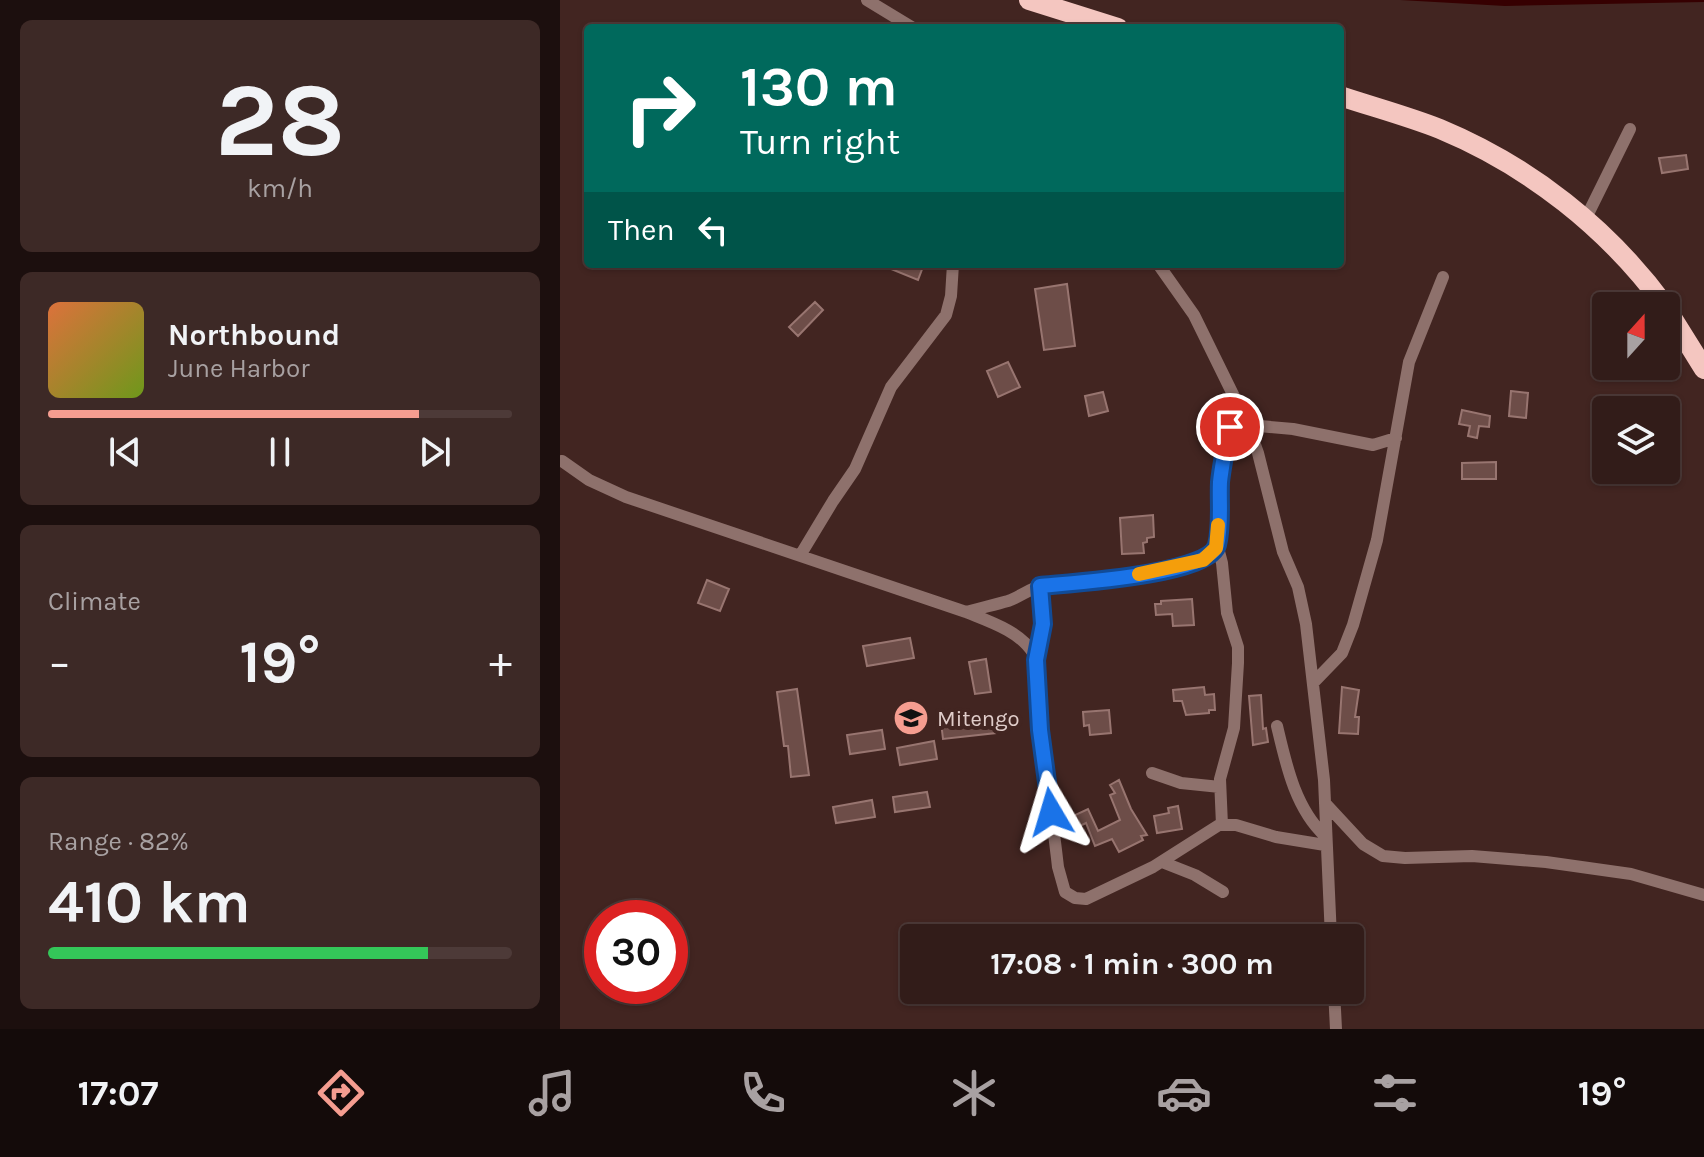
<!DOCTYPE html>
<html lang="en">
<head>
<meta charset="utf-8">
<style>
  body { margin:0; font-family:Karla,sans-serif; background:#3d2926; color:#f1f3f6; height:100vh; display:flex; flex-direction:column; font-size:30px; white-space:nowrap }
  * { box-sizing:border-box; margin:0 }
  p { font-size:26px; color:#a8a1a2 }
  .icon { flex:none; width:44px; height:44px; fill:none; stroke:currentColor; stroke-width:2; stroke-linecap:round; stroke-linejoin:round }
  .map { position:relative; flex:1; overflow:hidden }
  .sheet { display:flex; flex-direction:column; gap:20px; padding:20px; background:#1c0f0e; width:560px }
  .sheet>* { flex:none }
  .top-card { position:absolute; left:24px; top:24px; width:760px; height:244px; border-radius:8px; box-shadow:0 2px 6px #0004,0 0 0 2px #4d3a38; background:#00695c; color:#fff; overflow:hidden }
  .needle { width:52px; rotate:21deg }
  .buttons { position:absolute; left:1032px; top:292px; display:grid; gap:16px }
  .buttons a { display:grid; place-items:center; width:88px; height:88px; border-radius:8px; background:#321c19; box-shadow:0 2px 6px #0004,0 0 0 2px #4d3a38; font-size:40px }
  .speed { position:absolute; left:24px; top:900px; display:flex; gap:16px; font-size:40px; font-weight:700; text-align:center }
  .speed>* { display:grid; place-content:center; width:104px; height:104px; border-radius:50%; background:#321c19; box-shadow:0 2px 6px #0004,0 0 0 2px #4d3a38; line-height:1 }
  .speed .limit { border:12px solid #d22; background:#fff; color:#111 }
  .pin { position:absolute; display:grid; place-items:center; width:68px; height:68px; color:#fff; margin:-34px; border:4px solid #fff; border-radius:50%; box-shadow:0 2px 8px #0007 }
  .me { position:absolute; width:88px; margin:-44px; rotate:353deg; stroke-linejoin:round; filter:drop-shadow(0 0 6px #0008) }
  .turn { display:flex; align-items:center; gap:28px; height:168px; padding:0 24px; font-size:36px }
  .turn .icon { width:104px; height:104px; stroke-width:2.5 }
  .turn b { display:block; font-size:56px; line-height:68px }
  .then { display:flex; align-items:center; height:76px; padding:0 24px; background:#0003; gap:16px; font-size:30px }
  .big { font-size:60px; font-weight:700; line-height:1.1 }
  .sheet .tile { flex:1; display:flex; flex-direction:column; justify-content:center; gap:12px; min-width:0; padding:0 28px; border-radius:12px; background:#3d2926 }
  .sheet .dial { align-items:center; gap:0 }
  .dial b { font-size:104px; line-height:1 }
  .song { display:flex; align-items:center; gap:24px }
  .cover { width:96px; height:96px; border-radius:12px; background:linear-gradient(135deg,hsl(20 70% 55%),hsl(80 70% 35%)) }
  .played { height:8px; border-radius:4px; background:linear-gradient(90deg,#f59d90 80%,#4d3a38 80%) }
  .keys { display:flex; justify-content:space-around; direction:ltr }
  .heat { display:flex; justify-content:space-between; align-items:center; font-size:44px; direction:ltr }
  .charge { height:12px; border-radius:6px; background:linear-gradient(90deg,#34c759 82%,#4d3a38 0) }
  .trip { position:absolute; left:340px; top:924px; width:464px; height:80px; border-radius:8px; background:#321c19; box-shadow:0 2px 6px #0004,0 0 0 2px #4d3a38; font-weight:700; line-height:80px; text-align:center }
  .dock { display:flex; height:128px; justify-content:space-around; align-items:center; background:#140b0a; color:#a8a1a2 }
  .dock .icon { width:56px; height:56px }
  .dock .active { color:#f59d90 }
  .dock b { font-size:36px; color:#f1f3f6 }
  main { display:flex; flex:1; min-height:0 }
  .map>svg:first-child { display:block }
</style>
</head>
<body>
<main>
<section class="sheet">
<div class="tile dial"><b>28</b><p>km/h</p></div>
<div class="tile">
<div class="song"><i class="cover"></i><div><b>Northbound</b><p>June Harbor</p></div></div>
<div class="played"></div>
<div class="keys"><svg class="icon" aria-label="previous" viewBox="0 0 24 24"><path d="M18 5L8 12l10 7zM5 5v14"/></svg><svg class="icon" aria-label="pause" viewBox="0 0 24 24"><path d="M8 5v14M16 5v14"/></svg><svg class="icon" aria-label="next" viewBox="0 0 24 24"><path d="M6 5l10 7-10 7zM19 5v14"/></svg></div>
</div>
<div class="tile"><p>Climate</p>
<div class="heat"><a>−</a><b class="big">19°</b><a>+</a></div>
</div>
<div class="tile"><p>Range · 82%</p><b class="big">410 km</b><div class="charge"></div></div>
</section>
<div class="map">
<svg width="1144" height="1029" viewBox="0 0 1144 1029">
  <rect width="100%" height="100%" fill="#422521"/>
  <path fill="#360001" d="M840 0H1144V2L945 6Z"/>
  <path fill="#6d4d48" stroke="#987570" stroke-width="2" d="M1126 155 1128 169 1102 173 1099 158Z
    M319 264H364L358 280Z
    M507 284 515 346 484 350 475 289Z
    M255 302 263 310 238 336 229 327Z
    M448 362 460 387 438 397 427 371Z
    M951 391 968 393 966 418 949 416Z
    M543 392 548 411 529 416 525 396Z
    M902 410 930 416 929 427 919 426 917 438 908 436 910 426 899 424Z
    M936 462V479H902V463Z
    M593 515 594 537 587 538V542L583 543 584 553 562 554 560 518Z
    M147 580 169 589 160 611 138 603Z
    M632 599 634 625 613 626 612 614 596 615 595 604H601V601Z
    M350 638 354 658 307 666 303 646Z
    M426 659 431 692 415 694 409 662Z
    M644 687 645 695 654 694 655 710H649V713L626 715 622 701H614L613 690Z
    M782 687 799 690 795 717H799L798 734 779 733Z
    M237 689 249 775 231 777 228 746H224L217 692Z
    M701 695 703 729 706 728 708 742 693 745 689 696Z
    M549 710 551 733 530 735 529 725 524 726 523 712Z
    M435 717 436 733 383 739 381 722Z
    M322 730 325 749 290 754 287 735Z
    M374 741 377 759 340 765 337 748Z
    M559 780 571 809 587 835 581 836 583 840 559 852 552 839 535 846 526 823 516 828 511 817 528 809 538 831 560 820 550 795 555 793 550 785Z
    M367 792 370 807 335 812 333 797Z
    M312 800 315 817 276 823 273 807Z
    M618 806 622 829 597 833 594 816 609 813 608 808Z"/>
  <g fill="none" stroke-linecap="round" stroke-linejoin="round">
    <path stroke="#8e716c" stroke-width="12" d="M307 0 353 28
      M1026 218 1070 129
      M598 264 634 315 688 425 698 453 723 552 738 587 746 624 764 780 771 938
      M688 425 733 429 813 445 836 438
      M2 461 29 480 66 497 406 612C428 621 460 631 473 653 484 671 478 711 481 732 486 777 493 822 498 867L505 892 515 898 526 899 593 867 659 825H676L716 837 765 845
      M657 544 662 563 667 613 678 647V663L674 728 660 779 662 825
      M241 554 273 501 295 469 331 387 386 315 391 296 393 264
      M406 612C420 608 434 605 448 601 460 597 470 588 482 586 518 578 646 580 658 542L664 456 677 404
      M476 660 483 624 480 586
      M753 683 782 653 793 625 817 540 849 362 883 277
      M717 726C726 764 735 808 765 836
      M592 773 621 783 660 787
      M765 803 803 844 823 856 845 858 912 856 986 862 1071 874 1144 895
      M602 862 635 875 663 892
      M774 990 776 1029"/>
    <path stroke="#f4c6c0" stroke-width="20" d="M469 0 558 28
      M780 96C813 107 847 116 880 129 969 166 1048 228 1105 306
      M1106 308 1144 369"/>
  </g>
  <g fill="none" stroke-linecap="round" stroke-linejoin="round">
    <defs>
      <path id="route" d="M491 812 480 730 476 660 483 624 480 586C510 583 649 575 657 545 662 526 659 502 660 482 662 464 666 445 670 427"/>
    </defs>
    <use href="#route" stroke="#114b97" stroke-width="20"/>
    <use href="#route" stroke="#1a73e8" stroke-width="14"/>
    <path stroke="#f59e0b" stroke-width="14" d="M579 574 643 560 656 548 658 525"/>
  </g>
  <defs>
    <symbol id="school-disc" viewBox="-11 -11 22 22"><circle r="9.5" fill="#f59d90" stroke="#422521"/><path d="M0-5L7-2L0 1L-7-2ZM-4 1L0 2.5L4 1V4Q0 6-4 4Z" fill="#111"/></symbol>
  </defs>
  <g fill-rule="evenodd">
    <use href="#school-disc" x="331" y="698" width="40" height="40"/>
  </g>
  <g text-anchor="middle" stroke-width="8" stroke-linejoin="round" paint-order="stroke">
    <g font-size="22" fill="#e0cdca" stroke="#422521" text-anchor="start">
      <text x="377" y="726">Mitengo</text>
    </g>
  </g>
</svg>
<div class="buttons">
<a><svg class="needle" viewBox="-14 -14 28 28"><path d="M0-13l5 13h-10z" fill="#e53935"/><path d="M0 13l5-13h-10z" fill="#a8a1a2"/></svg></a>
<a><svg class="icon" aria-label="layers" viewBox="0 0 24 24"><path d="M12 4l9 5-9 5-9-5zM3 14l9 5 9-5"/></svg></a>
</div>
<div class="speed"><div class="limit">30</div></div>
<div class="pin" style="left:670px;top:427px;background:#d93025"><svg class="icon" aria-label="arrive" viewBox="0 0 24 24"><path d="M6 21V4h12l-3 4 3 4H6"/></svg></div>
<svg class="me" style="left:491px;top:812px" viewBox="-20 -20 40 40"><path d="M0-17L14 15 0 8-14 15z" fill="#1a73e8" stroke="#fff" stroke-width="4"/></svg>
<div class="trip">17:08 · 1 min · 300 m</div>
<div class="top-card">
<div class="turn"><svg class="icon" aria-label="right" viewBox="0 0 24 24"><path d="M7 20v-9h11M14 6l5 5-5 5"/></svg><div><b>130 m</b>Turn right</div></div>
<div class="then">Then<svg class="icon" aria-label="left" viewBox="0 0 24 24"><path d="M17 20v-9H6M10 6l-5 5 5 5"/></svg></div>
</div>
</div>
</main>
<nav class="dock">
<b>17:07</b>
<svg class="icon active" aria-label="directions" viewBox="0 0 24 24"><path d="M12 3l9 9-9 9-9-9zM9 14v-3h6M13 9l2 2-2 2"/></svg>
<svg class="icon" aria-label="music" viewBox="0 0 24 24"><path d="M9 18V5l10-2v13"/><circle cx="6" cy="18" r="3"/><circle cx="16" cy="16" r="3"/></svg>
<svg class="icon" aria-label="phone" viewBox="0 0 24 24"><path d="M5 4h4l2 5-3 2q2 4 5 5l2-3 5 2v4C11 20 4 13 5 4z"/></svg>
<svg class="icon" aria-label="climate" viewBox="0 0 24 24"><path d="M12 3v18M4 7l16 10M4 17L20 7"/></svg>
<svg class="icon" aria-label="car" viewBox="0 0 24 24"><path d="M5 17H2v-5l4-1 3-4h7l3 4 3 1v5h-3M9 17h6M6 11h13"/><circle cx="7" cy="17" r="2"/><circle cx="17" cy="17" r="2"/></svg>
<svg class="icon" aria-label="filters" viewBox="0 0 24 24"><path d="M4 7h16M4 17h16"/><circle cx="9" cy="7" r="2"/><circle cx="15" cy="17" r="2"/></svg>
<b>19°</b>
</nav>
</body>
</html>
